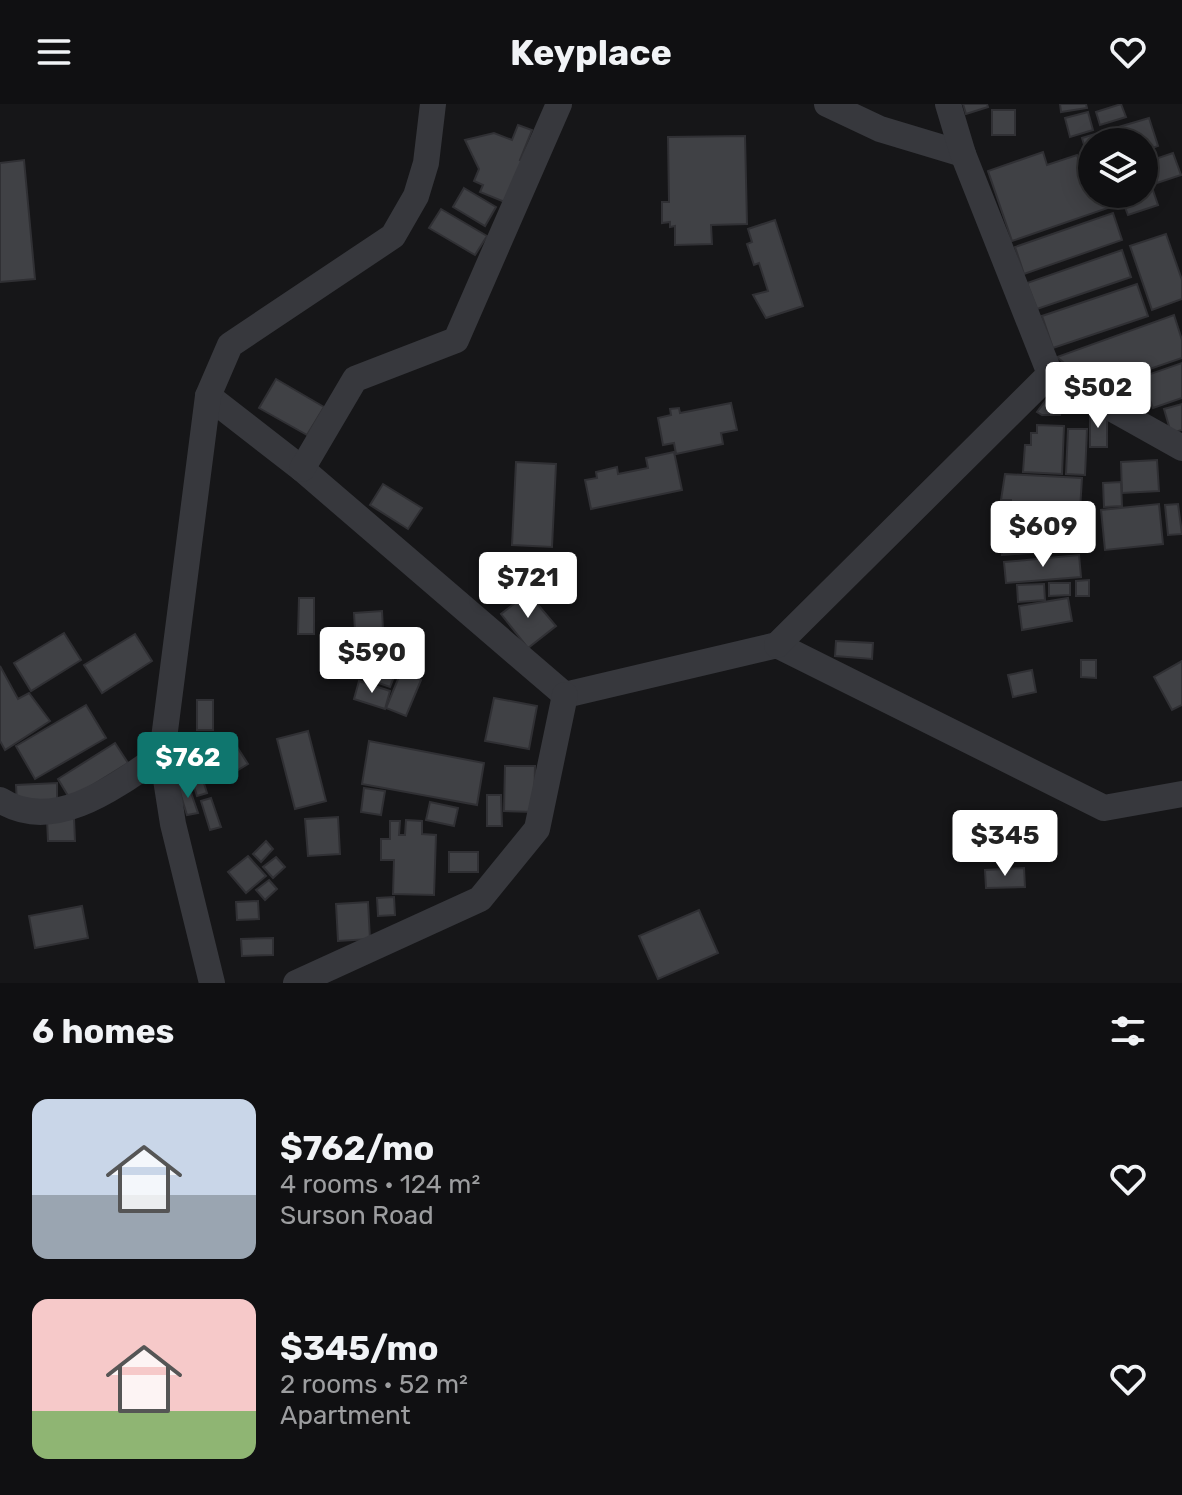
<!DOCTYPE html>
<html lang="en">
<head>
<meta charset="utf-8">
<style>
  :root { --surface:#101012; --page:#19191b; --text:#f1f3f6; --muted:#9c9d9f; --line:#303032; --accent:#0f766e }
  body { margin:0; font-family:Rubik,sans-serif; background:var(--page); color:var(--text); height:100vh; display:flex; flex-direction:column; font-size:30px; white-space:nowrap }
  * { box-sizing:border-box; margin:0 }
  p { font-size:26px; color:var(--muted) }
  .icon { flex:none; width:44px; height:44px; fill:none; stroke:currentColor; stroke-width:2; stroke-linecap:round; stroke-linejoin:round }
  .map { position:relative; height:879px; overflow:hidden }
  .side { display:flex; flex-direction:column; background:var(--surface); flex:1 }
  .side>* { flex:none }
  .fabs { position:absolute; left:1078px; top:24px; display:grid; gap:16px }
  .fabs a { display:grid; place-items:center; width:80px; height:80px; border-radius:50%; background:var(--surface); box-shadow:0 4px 20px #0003,0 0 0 2px var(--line); font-size:40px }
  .price { position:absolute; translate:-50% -68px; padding:0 18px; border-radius:8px; background:#fff; color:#222; font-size:26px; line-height:52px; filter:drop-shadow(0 2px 4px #0008) }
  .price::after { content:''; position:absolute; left:50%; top:48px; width:24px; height:18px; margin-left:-12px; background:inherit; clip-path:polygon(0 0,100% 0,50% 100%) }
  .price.on { background:var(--accent); color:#fff }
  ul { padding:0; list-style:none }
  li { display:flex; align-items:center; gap:24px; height:200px; padding:0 32px }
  li span { display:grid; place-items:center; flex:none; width:224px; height:160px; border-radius:16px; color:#555 }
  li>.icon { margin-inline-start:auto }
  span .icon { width:96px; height:96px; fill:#fffc; stroke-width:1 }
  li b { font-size:34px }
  h2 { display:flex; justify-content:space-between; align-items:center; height:96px; padding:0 32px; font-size:34px }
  header { display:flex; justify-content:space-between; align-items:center; height:104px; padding:0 32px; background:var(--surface); font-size:36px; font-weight:700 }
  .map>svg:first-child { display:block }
</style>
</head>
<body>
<header><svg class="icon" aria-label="menu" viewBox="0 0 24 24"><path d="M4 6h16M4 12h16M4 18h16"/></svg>Keyplace<svg class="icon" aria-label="heart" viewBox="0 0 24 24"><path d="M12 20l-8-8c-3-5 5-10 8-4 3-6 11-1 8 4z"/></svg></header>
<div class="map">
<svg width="1182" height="879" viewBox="0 0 1182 879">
  <rect width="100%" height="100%" fill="#161618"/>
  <g fill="#404145" stroke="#303034" stroke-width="2">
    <path d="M963,0h24l1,3 -22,7z"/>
    <path d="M1060,0h26l1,4 -26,4z"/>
    <path d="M1121,0l5,13 -26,8 -4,-13z"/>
    <rect x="992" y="6" width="23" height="25"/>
    <path d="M1088,8l5,18 -23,7 -5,-19z"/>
    <path d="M1149,14l9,28 -14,5v-9h-35l-4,-11z"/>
    <path d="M518,21l14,5 -12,30 4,2 -17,41 -27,-11 3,-7 -9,-4 5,-12 -14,-29 29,-7 18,7z"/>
    <path d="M1102,28l3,10h-13v4l-7,2 -3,-10z"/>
    <path d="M745,32l2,88 -36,1 1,19 -37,1v-19l-5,1v-5l-8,1v-21h7l-1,-65z"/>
    <path d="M1043,48l4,13 30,-10 8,24 7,-3v18h11l5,14 -96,33 -24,-70z"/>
    <path d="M1173,49l8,22 -24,8 -8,-22z"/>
    <path d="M24,56l11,119 -35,3v-119z"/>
    <path d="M1144,60l14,41 -30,10 -8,-21h24z"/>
    <path d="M464,84l32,19 -11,19 -32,-19z"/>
    <path d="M441,105l46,27 -12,19 -46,-27z"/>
    <path d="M1113,109l9,27 -98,34 -9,-27z"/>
    <path d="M775,116l28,86 -37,12 -13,-23 15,-4 -9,-28 -5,2 -7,-21 5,-2 -4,-13z"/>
    <path d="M1166,130l16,46v19l-30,11 -22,-64z"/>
    <path d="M1122,146l9,27 -94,32 -10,-26z"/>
    <path d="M1137,180l11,32 -95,32 -11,-32z"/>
    <path d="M1174,211l8,25v18l-88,30 -37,-31z"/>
    <path d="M1182,259v35l-29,10 -6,-16 -31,11 -6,-15z"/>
    <path d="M276,275l48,28 -17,28 -48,-27z"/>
    <path d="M1058,280l21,17 -7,9 -11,-3 -1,8h-18l-5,-3z"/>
    <path d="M731,299l6,27 -16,3 2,11 -47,10 -2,-11 -11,2 -5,-27 13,-3 -1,-6 9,-1 1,5z"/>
    <path d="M1182,300v26l-11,3 -7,-24z"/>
    <rect x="1090" y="309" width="17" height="34"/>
    <path d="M1037,321l27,1 -2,48 -39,-2 2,-27h6v-12h6z"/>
    <path d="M1068,325h19l-2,46 -19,-1z"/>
    <path d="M674,348l8,38 -91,19 -6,-29 12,-2 -1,-6 21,-5 1,7 30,-6 -2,-10z"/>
    <path d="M1157,356l2,31 -37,2 -1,-31z"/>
    <path d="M516,358l40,2 -4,83 -40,-2z"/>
    <path d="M1005,370l77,4 -2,32 -40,-2v7l-41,3 2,-13h10v-5h-10z"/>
    <path d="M1121,378l1,24 -18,1 -1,-24z"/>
    <path d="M383,380l39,24 -14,21 -38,-24z"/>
    <path d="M1159,400l4,40 -58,6 -4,-40z"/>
    <path d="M1178,400l4,30 -14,1 -3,-30z"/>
    <path d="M1078,414l2,31 -78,6 -3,-31z"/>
    <path d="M1079,451l2,22 -75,6 -2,-21z"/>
    <path d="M496,455l22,30 -16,11 -22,-30z"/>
    <path d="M1089,476v16h-13v-15z"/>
    <path d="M1049,479h21v12l-21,1z"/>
    <path d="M1044,480l1,16 -27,2 -1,-17z"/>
    <path d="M528,489l28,33 -28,22 -27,-34z"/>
    <path d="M299,494h15v36h-16z"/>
    <path d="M1068,494l4,23 -50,9 -3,-24z"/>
    <path d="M382,507l2,37 -28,1 -2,-36z"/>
    <path d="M64,529l17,27 -50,31 -17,-28z"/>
    <path d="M135,530l17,27 -50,32 -18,-28z"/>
    <path d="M836,537l37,2 -1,16 -37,-3z"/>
    <path d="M357,551l40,14 -7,18 -40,-14z"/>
    <path d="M1081,556h15v18l-15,-1z"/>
    <path d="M1182,557v44l-10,5 -18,-33z"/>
    <path d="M0,562l18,33 11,-6 21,28 -45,29 -5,-9z"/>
    <path d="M1032,566l4,22 -23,5 -5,-22z"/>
    <path d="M401,568l20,8 -15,36 -20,-8z"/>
    <path d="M359,577l31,10 -5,18 -31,-10z"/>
    <path d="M494,594l43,8 -8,43 -44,-8z"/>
    <rect x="197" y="596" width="16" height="30"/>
    <path d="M86,601l20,33 -71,41 -19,-33z"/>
    <path d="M308,627l18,70 -31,8 -18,-70z"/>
    <path d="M232,635l16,25 -28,17 -15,-25z"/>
    <path d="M369,637l115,22 -7,42 -115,-21z"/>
    <path d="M115,639l13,20 -58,36 -12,-20z"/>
    <path d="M198,660l9,29 -10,3 -9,-29z"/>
    <path d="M505,662h30l-1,46 -30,-1z"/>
    <path d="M57,679v20l-40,1 -1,-19z"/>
    <path d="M188,680l10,29 -11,2 -9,-29z"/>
    <path d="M364,684l21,3 -4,24 -20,-3z"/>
    <path d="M487,691h14l1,31h-15z"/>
    <path d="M211,694l10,29 -11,3 -9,-29z"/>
    <path d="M430,698l28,6 -4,18 -28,-6z"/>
    <path d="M338,713l2,37 -32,2 -3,-37z"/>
    <path d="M74,714l1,23h-27l-1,-22z"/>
    <path d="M406,716l16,1v13l14,1 -2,60 -41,-1 1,-34h-13v-21h9v-18h10l-1,14h6z"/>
    <path d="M266,737l7,8 -12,13 -8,-8z"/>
    <rect x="449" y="748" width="29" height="20"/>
    <path d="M248,752l18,20 -20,17 -18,-21z"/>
    <path d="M276,753l9,10 -12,11 -10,-11z"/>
    <path d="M1024,764l1,19 -39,1 -1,-18z"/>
    <path d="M269,776l8,9 -12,11 -9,-10z"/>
    <path d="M394,793l1,18 -17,1 -1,-18z"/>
    <path d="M258,797l1,18 -22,1 -1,-18z"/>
    <path d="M368,798l2,37 -32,2 -2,-37z"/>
    <path d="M82,802l6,32 -53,10 -6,-32z"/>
    <path d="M699,806l19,43 -60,26 -19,-43z"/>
    <path d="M273,834v17l-31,1 -1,-17z"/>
  </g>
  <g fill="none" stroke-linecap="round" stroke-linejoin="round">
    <g stroke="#37383d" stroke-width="26">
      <path d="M827,0l53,25 83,25"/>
      <path d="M948,0l15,50 87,220 132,74"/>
      <path d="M208,292l94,73 263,226 212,-50 327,163 78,-14"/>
      <path d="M302,365l53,-90 101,-39 103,-236"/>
      <path d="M777,541l273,-271"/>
      <path d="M0,696c54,35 118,-15 162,-46"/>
      <path d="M212,879l-39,-159 -11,-70 46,-358 22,-51 163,-109 23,-40 10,-33 7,-59"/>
      <path d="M296,879l184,-84 57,-70 28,-134"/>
    </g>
  </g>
</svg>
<div class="fabs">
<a><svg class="icon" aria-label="layers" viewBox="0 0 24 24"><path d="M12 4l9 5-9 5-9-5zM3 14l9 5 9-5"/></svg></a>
</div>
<b class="price" style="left:1098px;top:326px">$502</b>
<b class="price" style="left:1043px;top:465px">$609</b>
<b class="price" style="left:528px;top:516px">$721</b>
<b class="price" style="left:372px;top:591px">$590</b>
<b class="price on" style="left:188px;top:696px">$762</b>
<b class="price" style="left:1005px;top:774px">$345</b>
</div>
<section class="side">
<h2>6 homes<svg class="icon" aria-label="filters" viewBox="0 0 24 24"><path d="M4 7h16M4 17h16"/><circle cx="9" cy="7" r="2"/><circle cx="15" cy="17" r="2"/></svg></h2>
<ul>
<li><span style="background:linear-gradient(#c9d6e8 60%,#9aa5b1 0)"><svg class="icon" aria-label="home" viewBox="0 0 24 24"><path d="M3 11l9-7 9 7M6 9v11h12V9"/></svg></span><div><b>$762/mo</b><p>4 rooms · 124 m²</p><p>Surson Road</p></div><svg class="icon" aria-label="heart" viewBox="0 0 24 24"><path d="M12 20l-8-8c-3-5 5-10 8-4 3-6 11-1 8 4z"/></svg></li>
<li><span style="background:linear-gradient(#f6c9c9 70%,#8fb573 0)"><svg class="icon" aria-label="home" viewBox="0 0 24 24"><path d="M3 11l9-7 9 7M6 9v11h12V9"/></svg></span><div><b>$345/mo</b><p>2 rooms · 52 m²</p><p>Apartment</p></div><svg class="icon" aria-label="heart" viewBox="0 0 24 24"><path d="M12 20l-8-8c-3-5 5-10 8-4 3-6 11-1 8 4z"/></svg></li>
</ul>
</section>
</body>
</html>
